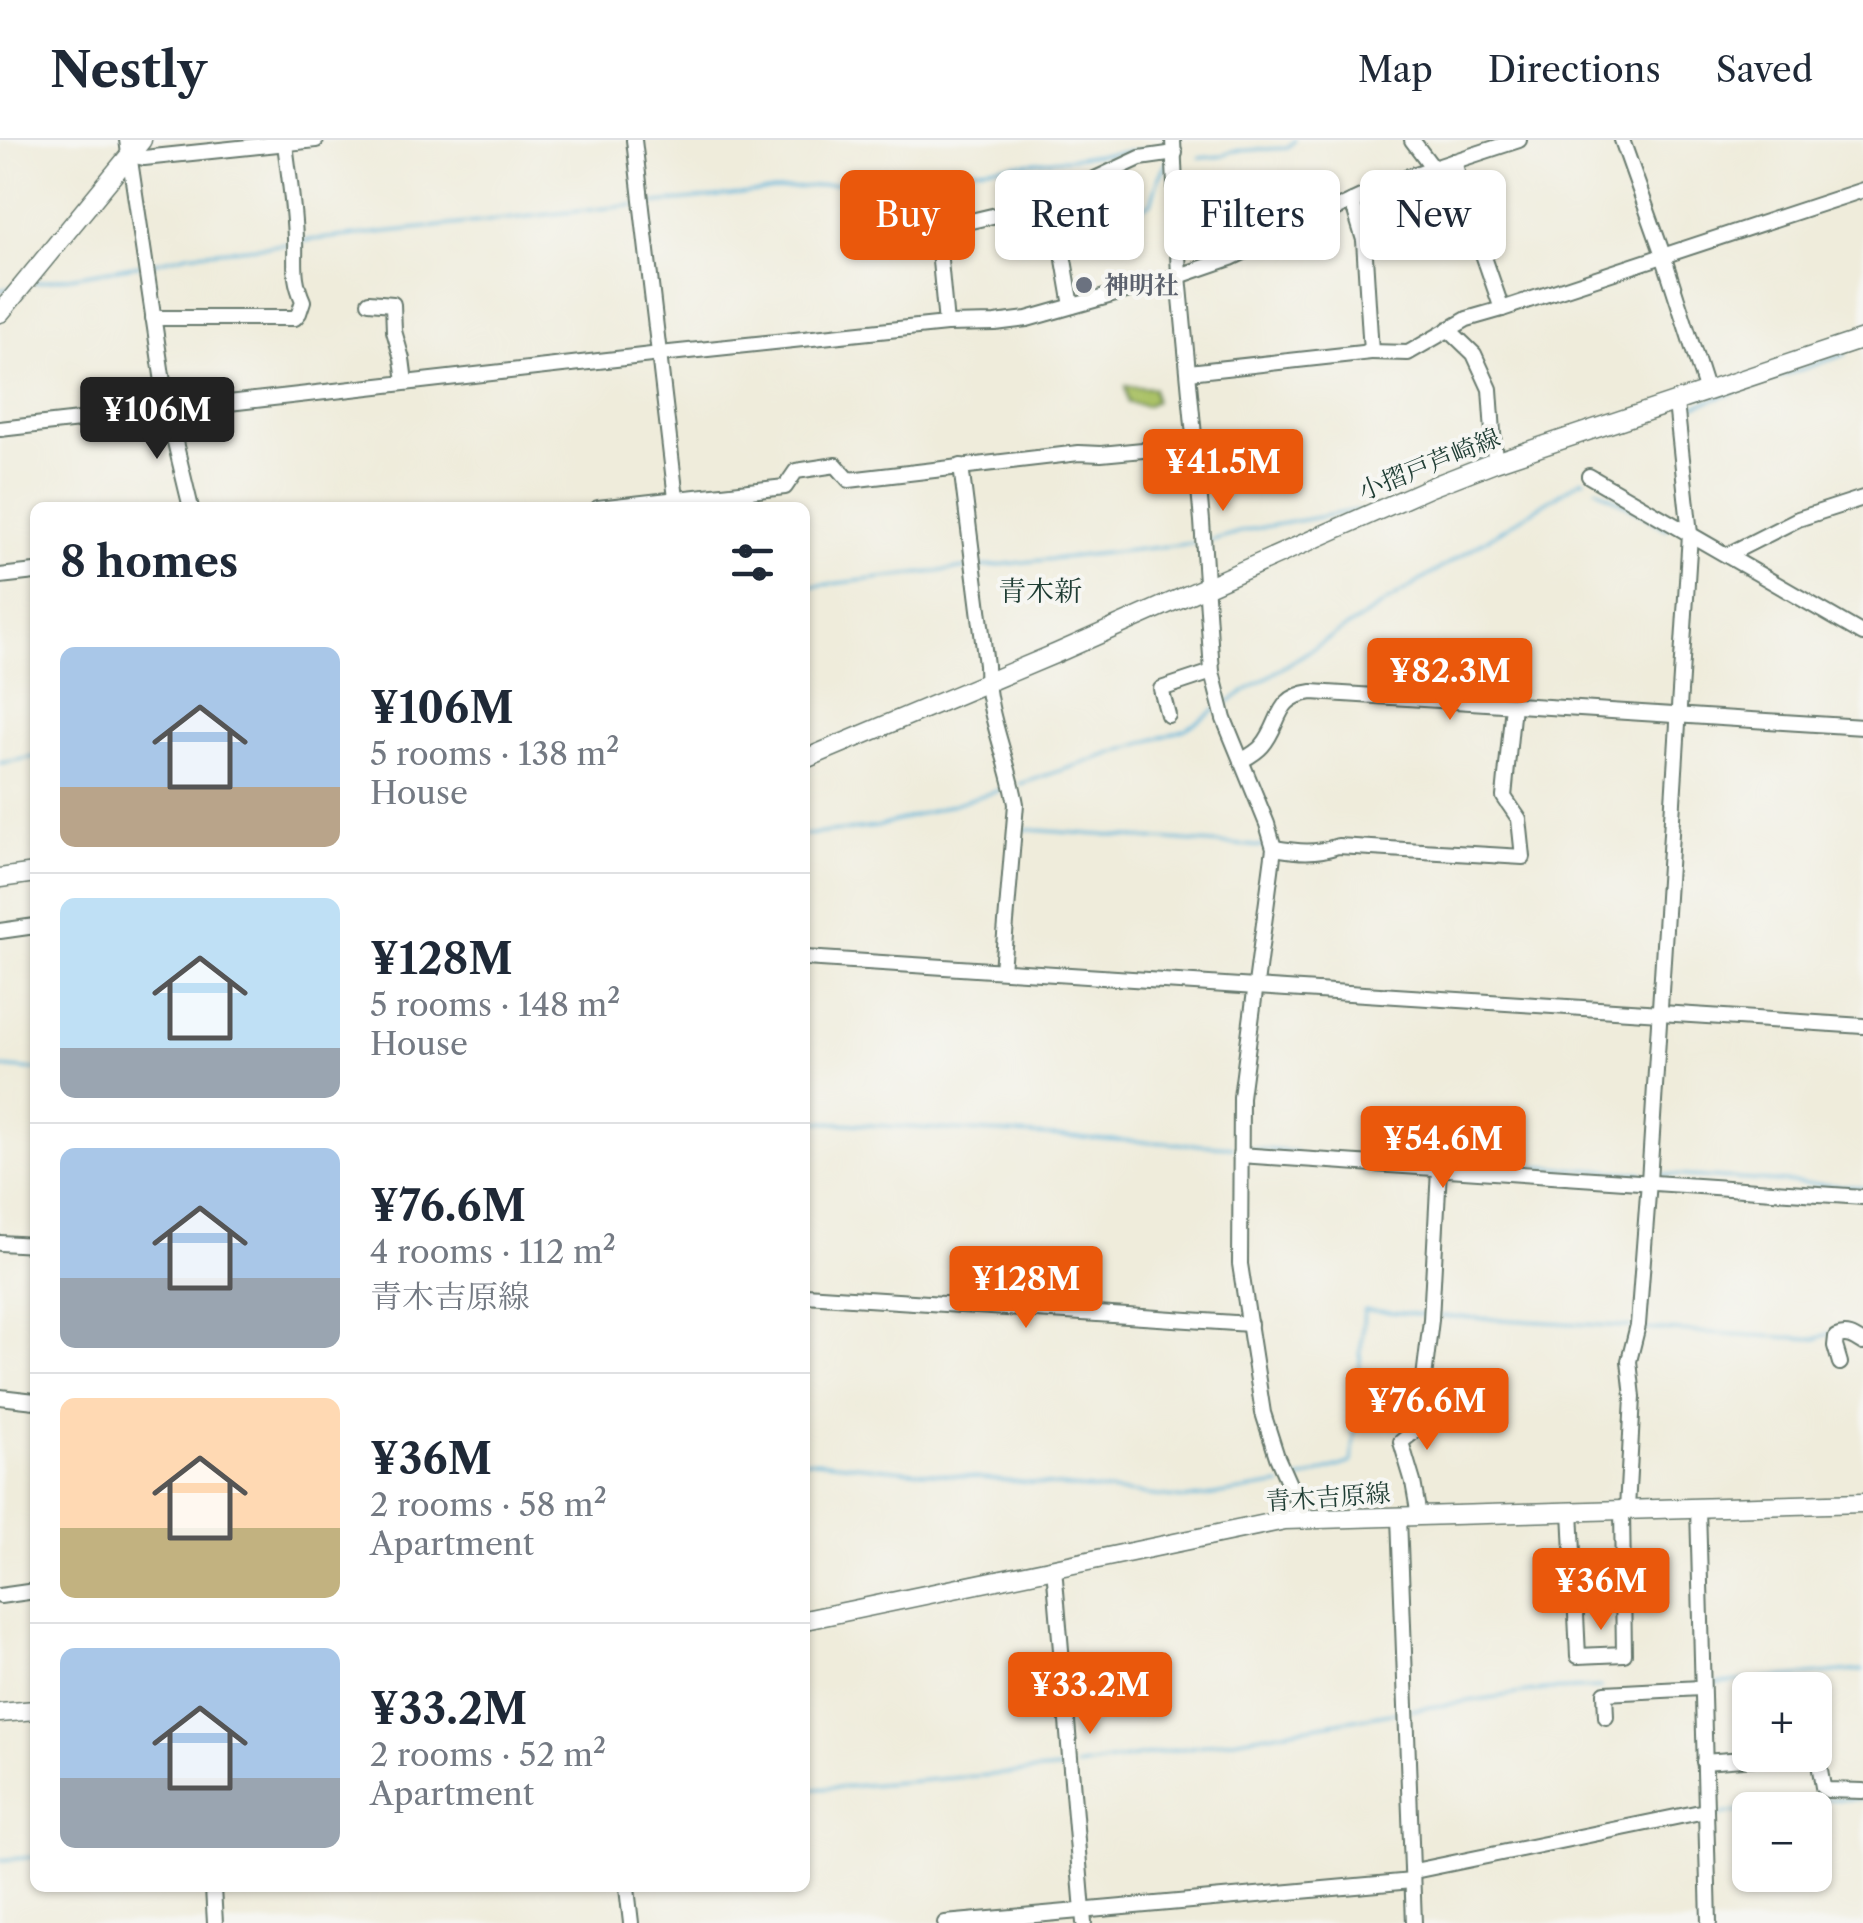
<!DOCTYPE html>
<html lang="en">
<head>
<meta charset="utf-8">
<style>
  :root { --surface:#fff; --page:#f6f6f7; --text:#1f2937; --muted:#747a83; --line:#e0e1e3; --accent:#ea580c }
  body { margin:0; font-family:"Libre Caslon Text","Noto Serif JP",serif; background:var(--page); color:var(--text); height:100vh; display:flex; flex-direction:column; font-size:38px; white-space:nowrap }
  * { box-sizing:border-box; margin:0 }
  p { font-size:32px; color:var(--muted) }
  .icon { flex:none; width:55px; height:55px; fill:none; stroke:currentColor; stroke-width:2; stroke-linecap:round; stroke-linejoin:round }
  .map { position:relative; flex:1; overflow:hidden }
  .drawer { position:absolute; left:30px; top:362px; width:780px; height:1390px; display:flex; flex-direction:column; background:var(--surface); border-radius:15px; box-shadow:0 2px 8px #0004 }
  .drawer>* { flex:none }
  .hud { position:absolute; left:840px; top:30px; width:872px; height:90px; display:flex; gap:20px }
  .fabs { position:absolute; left:1732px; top:1532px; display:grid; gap:20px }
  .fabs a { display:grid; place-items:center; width:100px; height:100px; border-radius:15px; background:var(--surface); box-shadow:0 2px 8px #0004; font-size:50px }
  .price { position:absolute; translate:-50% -85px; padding:0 22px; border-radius:10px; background:var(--accent); color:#fff; font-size:32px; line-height:65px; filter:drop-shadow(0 2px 5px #0008) }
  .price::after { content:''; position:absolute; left:50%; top:60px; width:30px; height:22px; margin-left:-15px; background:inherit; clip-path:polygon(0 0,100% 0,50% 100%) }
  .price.selected { background:#222; color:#fff }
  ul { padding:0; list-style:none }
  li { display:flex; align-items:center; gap:30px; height:250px; padding:0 30px }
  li+li { border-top:2px solid var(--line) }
  li span { display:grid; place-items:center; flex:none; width:280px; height:200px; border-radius:15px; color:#555 }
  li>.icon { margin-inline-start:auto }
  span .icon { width:120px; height:120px; fill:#fffc; stroke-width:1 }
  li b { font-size:42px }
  h2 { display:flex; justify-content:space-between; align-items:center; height:120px; padding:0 30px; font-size:42px }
  .tag { padding:0 35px; border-radius:15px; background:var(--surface); box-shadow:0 2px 8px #0004; font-size:35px; line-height:90px }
  .tag.selected { background:var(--accent); color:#fff }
  header { display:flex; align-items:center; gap:60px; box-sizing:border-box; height:140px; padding:0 50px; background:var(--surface); border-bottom:2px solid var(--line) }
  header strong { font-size:48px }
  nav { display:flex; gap:55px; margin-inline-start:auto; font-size:35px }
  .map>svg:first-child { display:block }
</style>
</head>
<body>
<header>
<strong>Nestly</strong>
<nav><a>Map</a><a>Directions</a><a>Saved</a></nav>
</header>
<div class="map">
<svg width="1863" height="1783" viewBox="0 0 1863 1783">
  <rect width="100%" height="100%" fill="#f6f6f2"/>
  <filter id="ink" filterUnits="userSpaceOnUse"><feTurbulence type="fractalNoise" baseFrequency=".01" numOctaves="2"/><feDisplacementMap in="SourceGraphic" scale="20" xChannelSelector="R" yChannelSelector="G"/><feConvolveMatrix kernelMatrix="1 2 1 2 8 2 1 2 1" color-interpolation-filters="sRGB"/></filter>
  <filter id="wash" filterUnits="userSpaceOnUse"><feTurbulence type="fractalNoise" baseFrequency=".0048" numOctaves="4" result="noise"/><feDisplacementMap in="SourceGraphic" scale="40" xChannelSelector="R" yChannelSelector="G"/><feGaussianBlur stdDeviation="2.25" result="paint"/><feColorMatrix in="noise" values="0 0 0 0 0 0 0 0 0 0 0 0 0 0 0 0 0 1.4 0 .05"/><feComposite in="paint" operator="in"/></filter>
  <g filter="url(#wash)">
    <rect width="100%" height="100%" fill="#efecdb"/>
    <path fill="#abc267" stroke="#65804e" stroke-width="2.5" d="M1125,246l28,2 2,13 -9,5 -18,-3z"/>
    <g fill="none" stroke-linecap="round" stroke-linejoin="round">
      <g stroke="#5db3d9" stroke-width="2.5">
        <path d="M1200,18l23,-2 10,-5 55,-3 7,-8"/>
        <path d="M649,64l513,-56"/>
        <path d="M1140,69l11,-6 8,-26 9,-17"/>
        <path d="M301,101l335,-36"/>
        <path d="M152,123l36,-9 100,-10"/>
        <path d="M34,143l106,-18"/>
        <path d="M0,150l12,-2"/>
        <path d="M1688,265l7,1 151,-52"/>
        <path d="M1471,322l15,-6"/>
        <path d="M1596,348l71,41"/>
        <path d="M1209,401l38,-11 111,-20"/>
        <path d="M980,427l216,-24"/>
        <path d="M805,447l162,-19"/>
        <path d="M1228,562l355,-223 2,1"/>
        <path d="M0,623l35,-6"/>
        <path d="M1020,644l166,-55 31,-20"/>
        <path d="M1020,689l246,18"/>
        <path d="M805,695l72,-8 130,-39"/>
        <path d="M0,927l35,3"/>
        <path d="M805,981l428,26"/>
        <path d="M1246,1008l51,4"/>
        <path d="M1390,1018l252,15"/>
        <path d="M1655,1034l208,13"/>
        <path d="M1440,1176l191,11"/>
        <path d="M1644,1189l172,10 14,-6"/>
        <path d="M805,1320l381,39 95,-14"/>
        <path d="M1293,1342l59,-20 12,-152 63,5"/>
        <path d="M1709,1544l154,-14"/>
        <path d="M1411,1570l131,-20 59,-2"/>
        <path d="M1075,1627l328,-56"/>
        <path d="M805,1650l258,-21"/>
        <path d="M1712,1677l91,-18h60"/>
        <path d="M0,1720l35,-3"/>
        <path d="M1404,1752l1,31"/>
      </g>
    </g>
  </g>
  <g filter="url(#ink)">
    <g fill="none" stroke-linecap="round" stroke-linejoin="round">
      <g stroke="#687a6e" stroke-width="18">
        <g id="minor">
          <path d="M127,0l40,269 24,99"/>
          <path d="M634,0l43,367"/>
          <path d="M1173,0l6,136 23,245 10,151 12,47 43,105 7,24 -33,249 -1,167 23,149 14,44 27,61"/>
          <path d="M1412,0l21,28"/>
          <path d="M1622,0l41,115 44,137"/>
          <path d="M130,15l14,3 172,-18"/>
          <path d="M1352,61l12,39 7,112 37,1 59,-34 35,-10 -34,-98 -14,-50"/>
          <path d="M1063,114l9,52"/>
          <path d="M369,162l24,2 1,27 8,28 3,23"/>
          <path d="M1502,169l361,-119"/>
          <path d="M153,178h142l4,-5 4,-12c-11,-25 -7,-37 -8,-62 -1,-32 -6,-64 -10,-95"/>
          <path d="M946,184l-9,-95 102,-24 101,-47 35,-5"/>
          <path d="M1448,189l26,25 16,35 5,73"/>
          <path d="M1189,232l182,-20"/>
          <path d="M0,289l660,-75 286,-30 49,-1 32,-4 152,-43 52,-18 166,-78 122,-40"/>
          <path d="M961,326l25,199c0,47 22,93 30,139l-14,166"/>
          <path d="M1589,336l274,158"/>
          <path d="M598,368l187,-21 11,-16 40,-6 13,15 230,-27 22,1 94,-9"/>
          <path d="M1727,415l71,-36 65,-21"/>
          <path d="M0,436l35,-4"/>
          <path d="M1168,575l-7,-26 51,-17"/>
          <path d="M1241,621c7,-4 16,-9 21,-15 20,-23 12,-49 50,-54l551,35"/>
          <path d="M1274,708c24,4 41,6 64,-2l185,11 -4,-38 -15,-22 9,-92"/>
          <path d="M0,791l35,-5"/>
          <path d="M805,818l1058,68"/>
          <path d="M1240,1015l623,42"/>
          <path d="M0,1103l35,2"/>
          <path d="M805,1155l445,29"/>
          <path d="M1840,1223l-5,-17 1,-9c11,-5 18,0 27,6"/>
          <path d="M1423,1246l8,-66 8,-151"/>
          <path d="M0,1257l35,4"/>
          <path d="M1416,1267l6,18 -21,17 12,40 6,34"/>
          <path d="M1698,1367l11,416"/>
          <path d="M1627,1369l6,-112 -4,-36 9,-36 11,-144 41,-647 -14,-131"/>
          <path d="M1571,1371l7,145 46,-2 -2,-145"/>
          <path d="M1399,1377l15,406"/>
          <path d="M1054,1427l30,356"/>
          <path d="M0,1456l35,-5"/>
          <path d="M1606,1577l-1,-24 96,-5"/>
          <path d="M1814,1615l4,3 5,29 5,3 35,1"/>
          <path d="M1704,1622l91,-7"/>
          <path d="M1419,1730l286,-59"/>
          <path d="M213,1748l2,35"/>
          <path d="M627,1748l4,35"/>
          <path d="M945,1783l467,-42"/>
        </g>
      </g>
      <g stroke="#687a6e" stroke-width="21">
        <g id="major">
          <path d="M0,173l142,-173"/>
          <path d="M805,619l252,-106 374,-166 64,-25 368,-123"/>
          <path d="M0,738l35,-5"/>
          <path d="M805,1480l480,-100 578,-17"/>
          <path d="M0,1573l35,-3"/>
        </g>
      </g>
      <use href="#minor" stroke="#fff" stroke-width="14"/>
      <use href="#major" stroke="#fff" stroke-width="18"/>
    </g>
  </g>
  <circle fill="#6b7280" stroke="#f6f6f2" stroke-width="4" cx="1084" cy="145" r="10"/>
  <g text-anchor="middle" stroke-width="8" stroke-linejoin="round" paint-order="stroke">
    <g font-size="25" font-weight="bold" fill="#5b616d" stroke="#f6f6f2" text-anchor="start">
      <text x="1104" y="154">神明社</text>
    </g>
    <g font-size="25" fill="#1f3d34" stroke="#f6f6f2">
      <text transform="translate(1429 324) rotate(-22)" y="9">小摺戸芦崎線</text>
      <text transform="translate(1328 1357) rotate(-4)" y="9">青木吉原線</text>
    </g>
    <g font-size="28" fill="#1f3d34" stroke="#f6f6f2">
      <text x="1040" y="461">青木新</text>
    </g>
  </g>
</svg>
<div class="fabs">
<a>+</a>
<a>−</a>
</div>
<b class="price selected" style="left:157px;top:322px">¥106M</b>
<b class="price" style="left:1223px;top:374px">¥41.5M</b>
<b class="price" style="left:1450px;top:583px">¥82.3M</b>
<b class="price" style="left:1443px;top:1051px">¥54.6M</b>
<b class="price" style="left:1026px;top:1191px">¥128M</b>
<b class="price" style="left:1427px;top:1313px">¥76.6M</b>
<b class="price" style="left:1601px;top:1493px">¥36M</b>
<b class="price" style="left:1090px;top:1597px">¥33.2M</b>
<div class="hud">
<a class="tag selected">Buy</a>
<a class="tag">Rent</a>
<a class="tag">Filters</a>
<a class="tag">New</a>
</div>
<section class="drawer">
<h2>8 homes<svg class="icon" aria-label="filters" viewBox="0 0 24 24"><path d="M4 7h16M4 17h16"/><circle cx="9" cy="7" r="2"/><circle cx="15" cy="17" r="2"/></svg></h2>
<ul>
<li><span style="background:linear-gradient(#a9c7e8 70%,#b9a48a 0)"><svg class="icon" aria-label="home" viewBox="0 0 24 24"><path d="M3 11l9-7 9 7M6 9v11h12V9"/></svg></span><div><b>¥106M</b><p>5 rooms · 138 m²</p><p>House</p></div></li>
<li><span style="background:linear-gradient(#bfe0f5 75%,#9aa5b1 0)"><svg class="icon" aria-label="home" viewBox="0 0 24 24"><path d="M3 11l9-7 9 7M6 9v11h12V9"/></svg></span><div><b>¥128M</b><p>5 rooms · 148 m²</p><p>House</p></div></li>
<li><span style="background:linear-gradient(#a9c7e8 65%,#9aa5b1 0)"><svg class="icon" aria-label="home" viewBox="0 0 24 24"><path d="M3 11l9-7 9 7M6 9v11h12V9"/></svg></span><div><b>¥76.6M</b><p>4 rooms · 112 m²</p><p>青木吉原線</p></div></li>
<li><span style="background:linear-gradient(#ffd9b3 65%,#c2b280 0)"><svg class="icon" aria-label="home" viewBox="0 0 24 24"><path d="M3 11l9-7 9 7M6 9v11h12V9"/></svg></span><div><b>¥36M</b><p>2 rooms · 58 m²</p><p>Apartment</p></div></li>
<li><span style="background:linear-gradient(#a9c7e8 65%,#9aa5b1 0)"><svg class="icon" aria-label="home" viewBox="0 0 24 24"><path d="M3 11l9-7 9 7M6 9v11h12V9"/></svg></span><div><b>¥33.2M</b><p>2 rooms · 52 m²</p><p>Apartment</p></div></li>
</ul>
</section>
</div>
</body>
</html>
